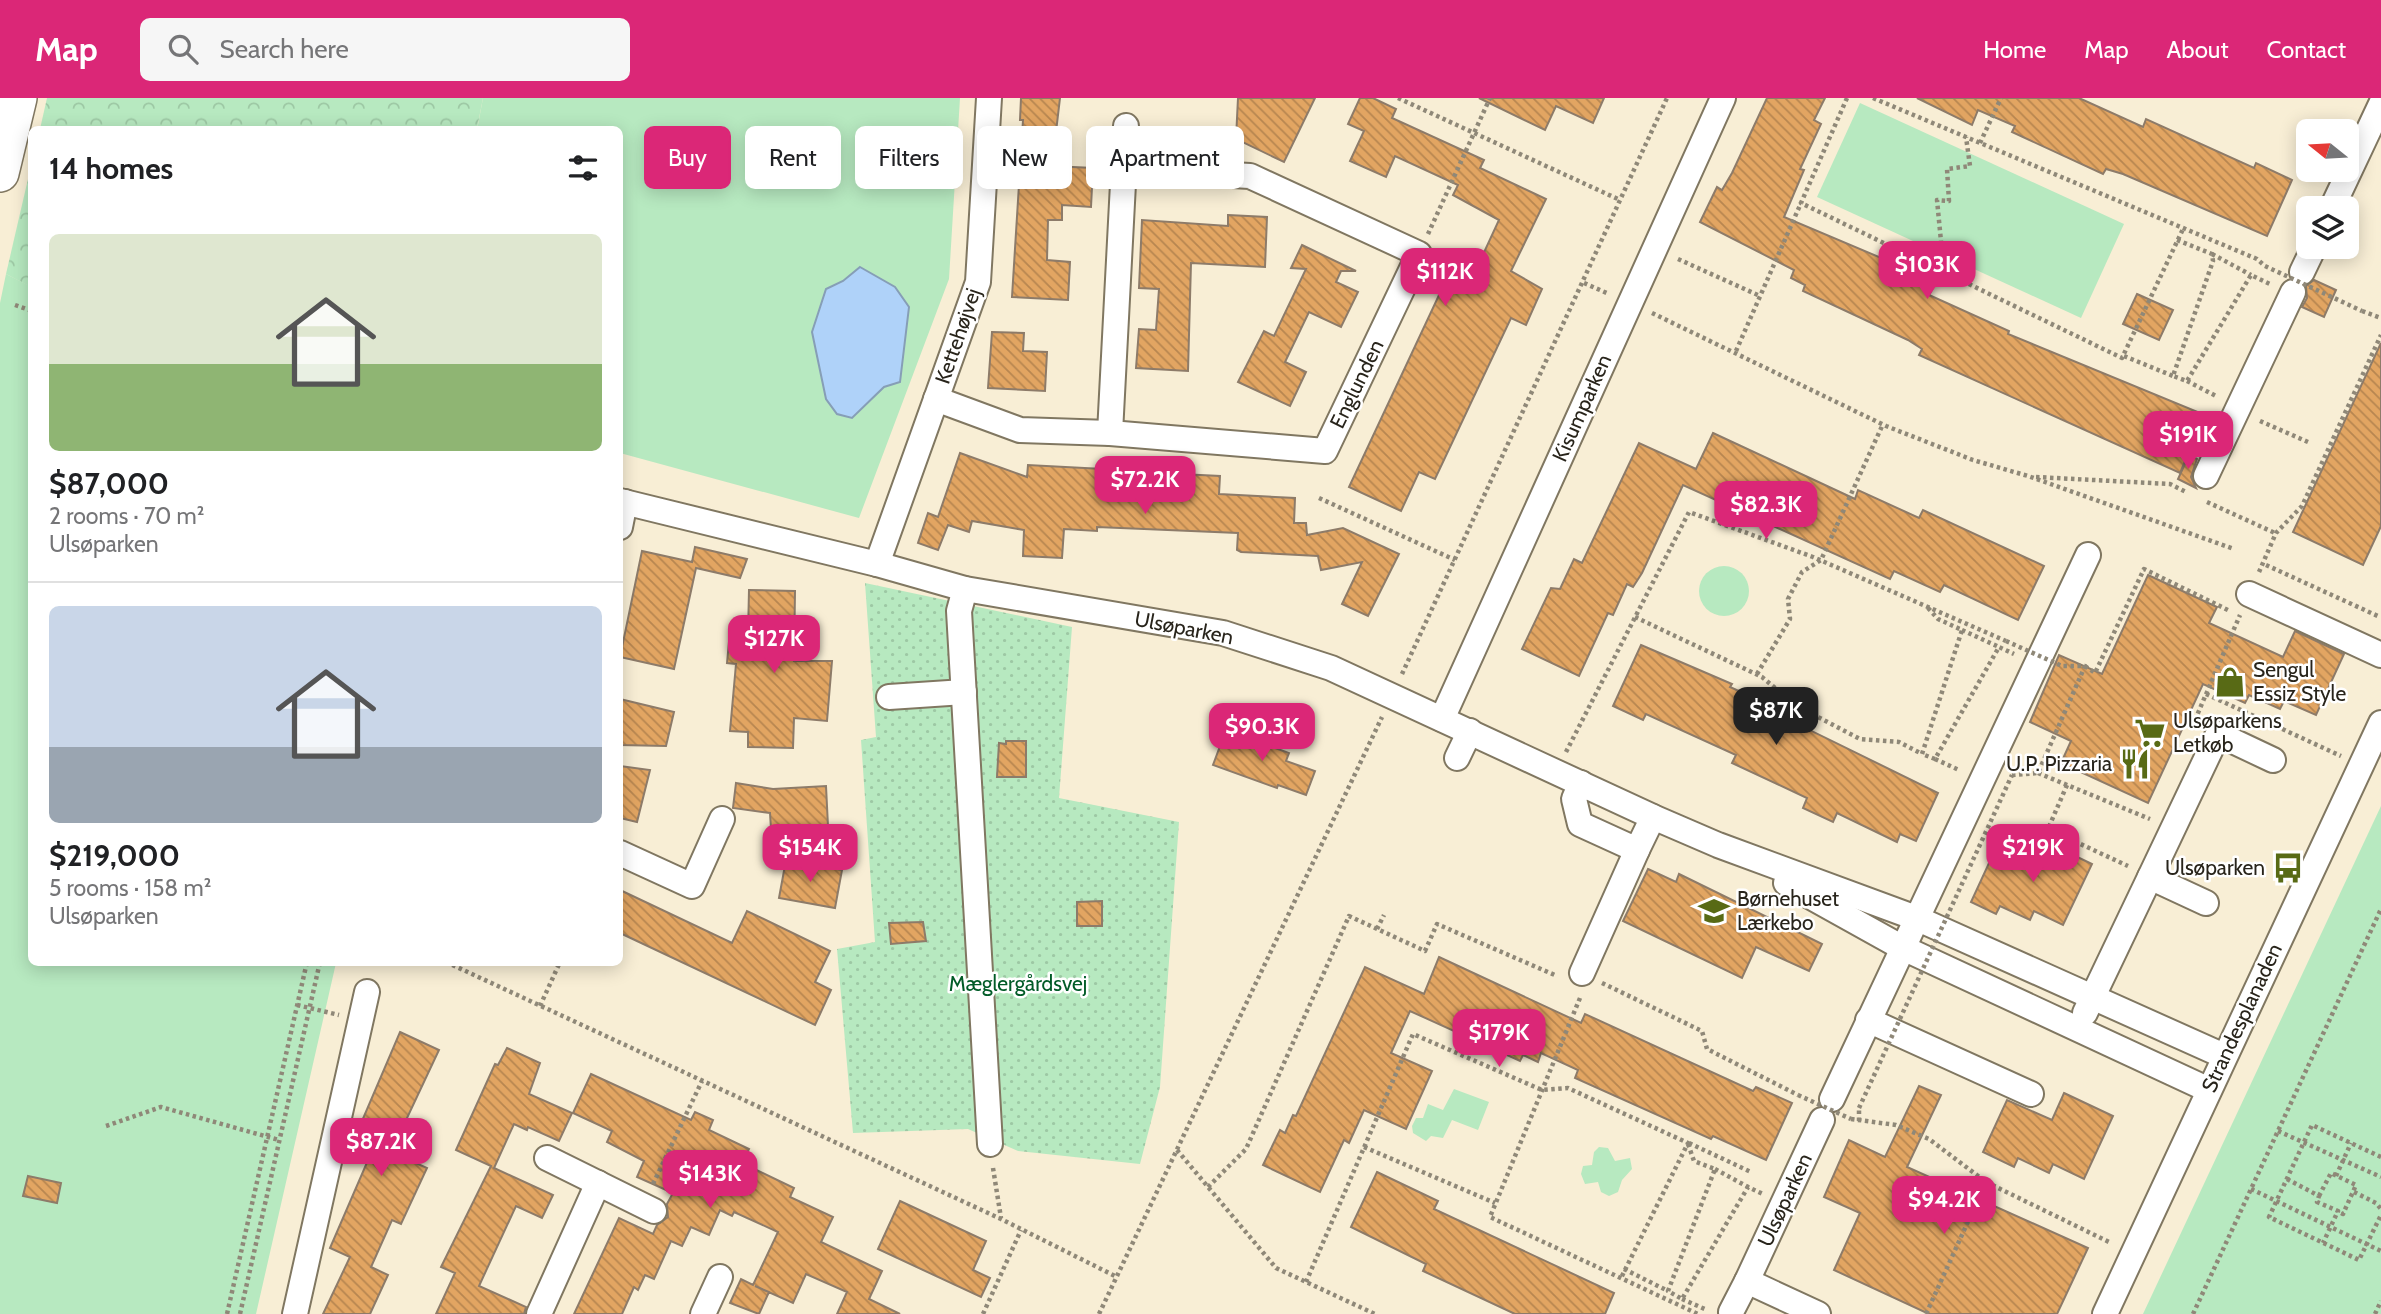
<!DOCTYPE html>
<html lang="en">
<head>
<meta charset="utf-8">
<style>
  :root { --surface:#fff; --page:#f6f6f6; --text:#202124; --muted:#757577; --line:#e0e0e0; --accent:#db2777 }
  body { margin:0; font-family:Cabin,sans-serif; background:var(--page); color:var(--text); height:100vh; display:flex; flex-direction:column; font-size:26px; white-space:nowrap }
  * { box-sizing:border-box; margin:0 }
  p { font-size:23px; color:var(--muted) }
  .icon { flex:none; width:38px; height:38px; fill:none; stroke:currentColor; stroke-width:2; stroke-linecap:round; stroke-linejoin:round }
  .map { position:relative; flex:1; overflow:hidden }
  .details { position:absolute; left:28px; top:28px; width:595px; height:840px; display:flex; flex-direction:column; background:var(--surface); border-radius:10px; box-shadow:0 4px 18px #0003 }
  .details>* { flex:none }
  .banner { position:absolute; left:644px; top:28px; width:665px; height:63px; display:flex; gap:14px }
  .needle { width:46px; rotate:288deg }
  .fabs { position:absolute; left:2296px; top:21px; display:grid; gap:14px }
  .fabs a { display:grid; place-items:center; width:63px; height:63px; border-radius:10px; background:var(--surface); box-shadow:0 4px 18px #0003; font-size:35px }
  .price { position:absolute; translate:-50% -60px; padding:0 16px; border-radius:14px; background:var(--accent); color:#fff; font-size:23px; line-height:46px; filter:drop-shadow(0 2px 4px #0008) }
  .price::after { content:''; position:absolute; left:50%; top:42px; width:21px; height:16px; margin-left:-10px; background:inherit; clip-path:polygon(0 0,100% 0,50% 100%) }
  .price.active { background:#222; color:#fff }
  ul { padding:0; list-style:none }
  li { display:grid; align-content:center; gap:14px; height:371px; padding:0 21px }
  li+li { border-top:2px solid var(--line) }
  li span { display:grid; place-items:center; height:217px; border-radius:10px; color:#555 }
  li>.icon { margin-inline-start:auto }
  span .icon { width:126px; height:126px; fill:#fffc; stroke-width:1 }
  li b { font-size:30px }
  h2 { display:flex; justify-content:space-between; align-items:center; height:84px; padding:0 21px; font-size:30px }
  .tag { padding:0 24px; border-radius:10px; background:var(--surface); box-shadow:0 4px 18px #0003; font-size:24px; line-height:63px }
  .tag.active { background:var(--accent); color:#fff }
  header { display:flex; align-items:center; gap:42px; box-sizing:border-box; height:98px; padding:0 35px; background:var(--accent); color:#fff }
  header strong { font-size:33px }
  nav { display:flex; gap:38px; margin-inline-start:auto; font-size:24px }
  .search { width:490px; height:63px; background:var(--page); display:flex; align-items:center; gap:18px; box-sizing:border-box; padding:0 24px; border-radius:10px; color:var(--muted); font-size:26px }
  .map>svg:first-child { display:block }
</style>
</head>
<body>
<header>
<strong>Map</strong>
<div class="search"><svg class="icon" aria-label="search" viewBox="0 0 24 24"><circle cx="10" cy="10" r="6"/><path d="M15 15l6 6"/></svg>Search here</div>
<nav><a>Home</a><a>Map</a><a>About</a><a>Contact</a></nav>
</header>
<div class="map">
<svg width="2381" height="1216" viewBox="0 0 2381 1216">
  <defs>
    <pattern id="forest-crowns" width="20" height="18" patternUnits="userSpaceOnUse" patternTransform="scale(1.75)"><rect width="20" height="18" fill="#b7e9c0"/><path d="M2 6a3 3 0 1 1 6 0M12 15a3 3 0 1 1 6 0" fill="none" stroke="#9dc8a4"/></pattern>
    <pattern id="garden-dots" width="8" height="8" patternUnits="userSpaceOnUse" patternTransform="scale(1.75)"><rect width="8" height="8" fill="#b7e9c0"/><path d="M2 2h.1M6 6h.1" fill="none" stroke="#9dc8a4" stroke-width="1.8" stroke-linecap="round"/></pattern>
    <pattern id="building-back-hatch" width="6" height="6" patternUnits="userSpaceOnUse" patternTransform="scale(1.75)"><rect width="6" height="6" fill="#e2a562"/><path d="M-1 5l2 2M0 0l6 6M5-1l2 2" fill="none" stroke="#b78650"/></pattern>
  </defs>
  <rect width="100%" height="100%" fill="#f8eed5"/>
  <g fill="url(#forest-crowns)">
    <path d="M47,0h436l-6,31h-437z"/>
    <path d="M31,68v121l-25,-13z"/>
  </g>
  <g fill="#b7e9c0">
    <path d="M483,0h477l-11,181 -90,239 -239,-65v-323h-143z"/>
    <path d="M1860,5l264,121 -43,94 -264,-121z"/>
    <path d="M6,176l26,13v675l304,1 -80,351h-256v-1011z"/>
    <circle cx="1724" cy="493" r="25"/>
    <path d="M2381,708v508h-238z"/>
    <path d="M1454,991l35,13 -11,28 -26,-10 -9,18 -12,-2 -5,5 -13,-8 -1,-7 4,-8h7l5,-14 15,6z"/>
    <path d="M1599,1049l9,1 7,13 15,-3 2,11 -10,11 -4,12 -9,4 -8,-4 -3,-10 -13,2 -4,-10 2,-8 9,-1 2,-13z"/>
  </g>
  <path fill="url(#garden-dots)" d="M865,485l207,44 -13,171 120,24 -19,265 -20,77 -122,-13 -50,-22 -115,4 -16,-184 38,-7 -14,-202 15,-3z"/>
  <path fill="#afd2f9" stroke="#869eb6" stroke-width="2" d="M860,169l35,20 14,20 -9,75 -16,5 -32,31 -15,-4 -11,-15 -14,-67 14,-43 17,-8z"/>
  <g fill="url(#building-back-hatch)" stroke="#8d7b69" stroke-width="2">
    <path d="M1021,0h39l-8,68 41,2 -2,39 -29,-2v15h-14l-1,40 23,2 -2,38 -56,-3 11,-177h-3z"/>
    <path d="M1238,0h77l-31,64 -48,-23z"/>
    <path d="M1360,0h13l23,11 -4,9 92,42 -4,8 66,31 -35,72 31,18 -16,36 -15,-7 -76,161 -16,-7 -18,39 -52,-24 91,-194 -12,-5 17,-38 12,5 2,-4 21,10 19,-41 -46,-25 5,-10 -63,-29 -9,21 -36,-16 14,-30 -16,-7z"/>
    <path d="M1479,0h125l-11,25 -37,-17 -11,24z"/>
    <path d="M1767,0h58l-11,22 7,4 -21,45 4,1 -20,47 121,51 -2,4 31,14 -5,9 80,36 -1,3 197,81 -25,58 -261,-118 3,-6 -14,-9 -105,-49 2,-6 -14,-7 3,-8 -94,-48 17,-35 5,3 10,-17z"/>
    <path d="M1917,0h162l64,29 3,-8 108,49 2,-5 36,17 -25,56 -144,-62 -17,-5 -3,5 -91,-42 3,-6 -37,-16 -6,15z"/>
    <path d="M1228,117l39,2 -2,50 -74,-4 -3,108 -52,-3 3,-39 17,1 3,-41 -20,-1 3,-68 86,6z"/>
    <path d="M1302,147l54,26h-15l-5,11 22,10 -17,35 -32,-15 -24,50 21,10 -16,34 -52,-24 26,-51 10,5 32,-67 -15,-1z"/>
    <path d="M2314,182l22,10 -12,27 -22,-10 5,-9 -1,-12z"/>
    <path d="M2137,196l36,16 -14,30 -36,-16z"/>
    <path d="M992,234l32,1 -1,18 24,1 -2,39 -57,-3z"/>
    <path d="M2381,245v183l-18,39 -70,-33z"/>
    <path d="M1713,335l142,66 3,-9 61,28 4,-8 121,56 -26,54 -74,-35 -4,7 -46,-21 -4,8 -207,-94 -41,88 -9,14 -6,-3 -14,31 -5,-2 -29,63 -57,-27 29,-61 9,1 14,-30 8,4 57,-120 57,26z"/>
    <path d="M960,355l67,24 1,-12 113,6 -1,25 40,2 1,-24 39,2 -1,18 76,4 -1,25h12l1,12 36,-7 56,26 -31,62 -26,-12 20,-42 -41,8 -3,-14 -77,-4 -4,-2 1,-17 -141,-6v4l-33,-2 -2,29 -39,-2 1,-26 -52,-9 -3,11 -21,-7 -10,25 -20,-7 10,-30 10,4z"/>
    <path d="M2189,357l8,4 -6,18 5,11 -18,-9z"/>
    <path d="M695,449l52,12 -7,19 -44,-10 -22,101 -54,-12 22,-106 50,11z"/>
    <path d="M2148,477l69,32 -8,16 74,34 12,-26 49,23 -28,61 -32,-14 -4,8 -31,-14 -4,8 -42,-19 -55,119 -87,-40 10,-22 -41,-19 29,-67 43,19z"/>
    <path d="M749,492l46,1 -1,70h38l-5,60 -33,-3 -1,30 -45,-1v-15l-18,-1 6,-67 -9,-1 3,-32 18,4z"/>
    <path d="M1641,547l91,39 -2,3 31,14 16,13 161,79 -22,48 -16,-7 -3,8 -60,-29 -4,9 -30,-14 4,-10 -75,-35 4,-8 -90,-41 -3,6 -30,-14z"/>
    <path d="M620,601l54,13 -8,34 -46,-1z"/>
    <path d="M1226,632l63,23 -3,8 29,10 -9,24 -28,-10 -1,3 -64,-23z"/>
    <path d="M1006,643h20v36h-29l2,-34 7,1z"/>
    <path d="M620,668l30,4 -13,52 -17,-4z"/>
    <path d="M736,685l37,6 53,-3 2,40 -57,3 -1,-16 -37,-5z"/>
    <path d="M2046,744l46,22 -29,61 -29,-14 -4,9 -30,-14 -4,8 -25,-12 24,-52 39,18z"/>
    <path d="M786,762l56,10 -7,38 -56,-10z"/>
    <path d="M1648,771l28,13 3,-8 143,70 -13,27 -53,-24 -14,31 -119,-57z"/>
    <path d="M620,792l112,53 15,-32 83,40 -15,31 16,8 -16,35 -195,-92z"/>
    <path d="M1102,803v25h-25v-24z"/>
    <path d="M923,824l3,19 -35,3 -2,-21z"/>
    <path d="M1439,859l142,66 4,-9 168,77 3,-4 36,16 -26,57 -53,-24 -2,3 -136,-61 3,-8 -37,-17 -3,9 -15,-7 -3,6 -110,-50 -19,42 41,18 -26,58 -42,-19 -15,33 -5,-3 -24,52 -57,-27 17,-35 5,3 8,-18 3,1 69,-149 59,27z"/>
    <path d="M400,934l39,18 -48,102 36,16 -26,56 -9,-4 -21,47 17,8 -18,39h-47l27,-57 -20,-9 45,-104 -19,-9z"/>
    <path d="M507,950l33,15 -11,31 43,19 -13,28 -31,-14 -1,3 -13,-6 -20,44 59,27 -11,23 -26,-12 -37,80 47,21 -2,7h-88l19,-41 -14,-6 50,-101 -35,-16 39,-86 3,1z"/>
    <path d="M591,976l100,46 4,-8 18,8 -4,10 40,19 -7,14 52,25 -4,9 43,20 -12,25 61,29 -13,28 31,15h-63l10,-22 -41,-18 -13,29 -38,-17 14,6 -10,22 -29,-11 11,-24 12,6 25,-53 -44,-20 -2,4 -12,-6 -11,25 -18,-8 -9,19 -11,-5 -17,38 -9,-4 -7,15 -4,-3 -12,27h-48l45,-96 34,16 4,-9 11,-8 -1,-13 6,-11 -36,-16 7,-16 -37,-19 5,-11 -39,-18z"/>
    <path d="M1919,988l22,9 -34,72 181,81 -31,66h-128l-95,-44 26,-57 -36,-16 25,-57 36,17z"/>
    <path d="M2064,995l49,23 -29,63 -31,-15 -4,9 -31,-15 -4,9 -31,-15 24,-52 45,20z"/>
    <path d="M1377,1074l61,29 -4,8 180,84 -9,21h-90l-92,-43 3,-7 -75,-37z"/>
    <path d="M28,1078l33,7 -4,20 -34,-7z"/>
    <path d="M900,1103l86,40 -13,29 17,8 -9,19 -103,-48z"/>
  </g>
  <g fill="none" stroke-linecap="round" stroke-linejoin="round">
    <g stroke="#807761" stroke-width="28">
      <g id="minor">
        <path d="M2332,110l49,-104"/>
        <path d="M2302,174l12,-25"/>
        <path d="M936,301l84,31 90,3 215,18 94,-197 -169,-78 -126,-7"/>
        <path d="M1110,335l16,-307"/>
        <path d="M2206,378l87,-184"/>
        <path d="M620,403l257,63 88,25 258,44 108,35 322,149 65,28 198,73 308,138"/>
        <path d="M620,429l5,-25"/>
        <path d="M877,466l101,-282 11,-184"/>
        <path d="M965,491l-6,22 31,533"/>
        <path d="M2249,496l132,61"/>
        <path d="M889,599l75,-5"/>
        <path d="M1442,621l281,-621"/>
        <path d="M1457,660l13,-27"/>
        <path d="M1581,685l-7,16 6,25 57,26 16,-33"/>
        <path d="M620,755l72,33 30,-67"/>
        <path d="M1786,785l115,64 308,143"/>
        <path d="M2206,805l-56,-26 68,-143 55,26"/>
        <path d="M1582,875l55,-123"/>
        <path d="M2085,915l65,-136"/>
        <path d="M1868,922l163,74"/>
        <path d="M1832,1001l256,-544"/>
        <path d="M547,1060l107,53"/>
        <path d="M1731,1214l16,-31"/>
        <path d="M295,1216l72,-322"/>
        <path d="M539,1216l59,-131"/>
        <path d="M703,1216l17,-37"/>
        <path d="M1818,1216l-71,-33 75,-161"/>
        <path d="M2105,1216l276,-591"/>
      </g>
    </g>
    <g stroke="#807761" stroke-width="40">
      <path id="highway" d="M0,75l18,-75"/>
    </g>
    <g stroke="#8f8878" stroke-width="4.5" stroke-dasharray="3.5 3.5" stroke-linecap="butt">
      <path d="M1398,0l222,102"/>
      <path d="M1847,0l-46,105 321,155 61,-129"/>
      <path d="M1873,0l384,161 8,7"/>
      <path d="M1980,45l21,-45"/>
      <path d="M1428,136l62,-136"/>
      <path d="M2177,142l35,14 1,7 -40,115 14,5 64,-106 21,10"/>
      <path d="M2212,156l39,21"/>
      <path d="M1678,161l82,37"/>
      <path d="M1944,174l-7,-72 12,1 -2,-32 23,-3 -4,-29"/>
      <path d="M1584,185l25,11"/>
      <path d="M15,207l17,6"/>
      <path d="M2362,213l19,7"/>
      <path d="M1652,215l234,113 87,34 55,16 206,73"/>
      <path d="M1736,253l65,-148"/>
      <path d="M2124,258l49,20"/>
      <path d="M2187,283l31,16"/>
      <path d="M2260,323l48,21"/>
      <path d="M2036,379l134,7 16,8"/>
      <path d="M1319,400l136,62"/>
      <path d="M2207,404l68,31"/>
      <path d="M2266,467l114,52"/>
      <path d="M2259,474l17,-39 26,-27 79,-171"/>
      <path d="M1928,510l10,11 24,11 -40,124 13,5 64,-112 15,7"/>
      <path d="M1635,519l127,60 35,29 63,33 39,3 23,12"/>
      <path d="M1962,532l37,17"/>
      <path d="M2085,568l10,7 49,-104 86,42"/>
      <path d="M1402,576l265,-576"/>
      <path d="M1757,576l33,-55 -2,-20 14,-27 19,-12 62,-136"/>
      <path d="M2206,596l135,62"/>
      <path d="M2195,622l45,-105"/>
      <path d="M1566,654l123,-240 124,45 193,84"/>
      <path d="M1935,661l24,11"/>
      <path d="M2038,675l112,46"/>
      <path d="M2012,677l26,-2 47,-107h-22"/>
      <path d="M2067,687l-19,44 80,37"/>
      <path d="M1377,831l7,-14"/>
      <path d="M446,864l555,257 114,57"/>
      <path d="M1602,885l100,48 5,18 91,46"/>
      <path d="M1580,900l-90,219 208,97"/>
      <path d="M297,907l42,10"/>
      <path d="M540,908l20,-44"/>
      <path d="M1851,1021l45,6 33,14 57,43 -60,132"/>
      <path d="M1859,1023v-13"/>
      <path d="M106,1028l55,-19 118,33"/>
      <path d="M2278,1033l103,46"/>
      <path d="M1689,1045l62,29"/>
      <path d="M1688,1046l6,17 21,8 -47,122 14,8 66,-112 15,7"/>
      <path d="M1364,1049l131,56"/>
      <path d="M1177,1052l99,118 99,46"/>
      <path d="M2381,1059l-69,-32 -43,92 90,43 22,-45"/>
      <path d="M993,1070l8,50"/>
      <path d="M1715,1071l33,18"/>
      <path d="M2336,1078l15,-33"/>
      <path d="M2287,1081l32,17 -2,6 21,9 -15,32"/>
      <path d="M1986,1084l125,61"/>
      <path d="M653,1086l49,-103"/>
      <path d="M1208,1089l38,-38 103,-233 76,35 12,-27 120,52"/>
      <path d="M2251,1091l130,62"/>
      <path d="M2354,1094l22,11 5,6"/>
      <path d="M2319,1098l12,-23 25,12 -13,29 -5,-3"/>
      <path d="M1624,1171l44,22"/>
      <path d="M1306,1184l107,-248 129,56 26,-2 120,55 -67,135"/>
      <path d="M1682,1201l25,11"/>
      <path d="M227,1216l80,-352"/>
      <path d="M240,1216l80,-352"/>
      <path d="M983,1216l38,-84"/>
      <path d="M1099,1216l283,-597"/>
      <path d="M2193,1216l188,-405"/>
      <path d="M2375,1216l6,-13"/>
    </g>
    <use href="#minor" stroke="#fff" stroke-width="24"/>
    <use href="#highway" stroke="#fff" stroke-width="37"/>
    <g stroke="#8f8878" stroke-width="4.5" stroke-dasharray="3.5 3.5" stroke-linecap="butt">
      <path d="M2265,168l97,45"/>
      <path d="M2006,543l56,25"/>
      <path d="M1798,997l53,24"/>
      <path d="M1859,1010l153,-333"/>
    </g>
  </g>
  <defs>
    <g id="shop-bare" transform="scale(2.415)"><path d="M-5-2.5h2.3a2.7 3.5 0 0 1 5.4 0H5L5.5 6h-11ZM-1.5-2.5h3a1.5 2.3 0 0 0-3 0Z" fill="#586a15" stroke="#fff" stroke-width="2.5" paint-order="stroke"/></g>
    <g id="supermarket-bare" transform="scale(2.415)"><path d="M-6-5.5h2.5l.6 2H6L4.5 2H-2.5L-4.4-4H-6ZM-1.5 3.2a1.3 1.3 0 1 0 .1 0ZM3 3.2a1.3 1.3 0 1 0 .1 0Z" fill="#586a15" stroke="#fff" stroke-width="2.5" paint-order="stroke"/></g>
    <g id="restaurant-bare" transform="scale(2.415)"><path d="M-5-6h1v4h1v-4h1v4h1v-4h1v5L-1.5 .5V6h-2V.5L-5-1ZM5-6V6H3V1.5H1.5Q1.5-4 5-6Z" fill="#586a15" stroke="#fff" stroke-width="2.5" paint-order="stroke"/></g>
    <g id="bus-bare" transform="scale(2.415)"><path d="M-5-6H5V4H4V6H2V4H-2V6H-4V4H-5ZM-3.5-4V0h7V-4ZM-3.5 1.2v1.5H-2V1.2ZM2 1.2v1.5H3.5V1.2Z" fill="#586a15" stroke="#fff" stroke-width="2.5" paint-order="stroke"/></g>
    <g id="school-bare" transform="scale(2.415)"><path d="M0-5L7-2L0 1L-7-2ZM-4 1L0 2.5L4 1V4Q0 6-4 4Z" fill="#586a15" stroke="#fff" stroke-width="2.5" paint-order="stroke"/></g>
  </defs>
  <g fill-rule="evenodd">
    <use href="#shop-bare" x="2230" y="584"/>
    <use href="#supermarket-bare" x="2150" y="635"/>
    <use href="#restaurant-bare" x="2135" y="666"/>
    <use href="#bus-bare" x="2288" y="770"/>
    <use href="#school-bare" x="1714" y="813"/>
  </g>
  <g text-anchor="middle" stroke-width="5" stroke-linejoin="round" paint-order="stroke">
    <g font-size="21" fill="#28241b" stroke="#fff">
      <text transform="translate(958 238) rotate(-71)" y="7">Kettehøjvej</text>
      <text transform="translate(1357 286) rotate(-64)" y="7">Englunden</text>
      <text transform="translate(1582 310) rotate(-66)" y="7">Kisumparken</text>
      <text transform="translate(1184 530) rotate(11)" y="7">Ulsøparken</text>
      <text transform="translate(2242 920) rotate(-65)" y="7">Strandesplanaden</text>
      <text transform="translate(1785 1102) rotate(-65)" y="7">Ulsøparken</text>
    </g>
    <g font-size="21" fill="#28241b" stroke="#fff" text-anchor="start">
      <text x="2253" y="579">Sengul<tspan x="2253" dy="24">Essiz Style</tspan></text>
      <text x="2173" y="630">Ulsøparkens<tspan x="2173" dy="24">Letkøb</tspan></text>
      <text x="2112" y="673" text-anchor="end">U.P. Pizzaria</text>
      <text x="2265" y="777" text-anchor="end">Ulsøparken</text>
      <text x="1737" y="808">Børnehuset<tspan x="1737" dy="24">Lærkebo</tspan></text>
    </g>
    <g font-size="21" fill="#015b27" stroke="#fff">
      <text x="1018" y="893">Mæglergårdsvej</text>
    </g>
  </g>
</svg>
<div class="fabs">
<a><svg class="needle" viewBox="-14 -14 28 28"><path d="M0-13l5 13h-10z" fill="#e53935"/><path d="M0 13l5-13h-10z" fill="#757577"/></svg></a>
<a><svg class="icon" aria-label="layers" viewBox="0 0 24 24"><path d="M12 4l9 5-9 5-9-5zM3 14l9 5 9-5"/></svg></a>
</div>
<b class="price" style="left:1927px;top:203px">$103K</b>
<b class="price" style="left:1445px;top:210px">$112K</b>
<b class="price" style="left:2188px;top:373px">$191K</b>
<b class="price" style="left:1145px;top:418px">$72.2K</b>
<b class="price" style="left:1766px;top:443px">$82.3K</b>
<b class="price" style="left:774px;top:577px">$127K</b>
<b class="price active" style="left:1776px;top:649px">$87K</b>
<b class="price" style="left:1262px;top:665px">$90.3K</b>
<b class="price" style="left:810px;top:786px">$154K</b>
<b class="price" style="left:2033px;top:786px">$219K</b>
<b class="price" style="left:1499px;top:971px">$179K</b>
<b class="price" style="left:381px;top:1080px">$87.2K</b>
<b class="price" style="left:710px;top:1112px">$143K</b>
<b class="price" style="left:1944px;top:1138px">$94.2K</b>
<div class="banner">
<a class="tag active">Buy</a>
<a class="tag">Rent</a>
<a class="tag">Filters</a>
<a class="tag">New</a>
<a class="tag">Apartment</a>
</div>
<section class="details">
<h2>14 homes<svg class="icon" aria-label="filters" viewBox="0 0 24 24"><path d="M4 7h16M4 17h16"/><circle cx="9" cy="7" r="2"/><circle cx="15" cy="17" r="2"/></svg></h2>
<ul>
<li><span style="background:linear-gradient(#dfe7d0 60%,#8fb573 0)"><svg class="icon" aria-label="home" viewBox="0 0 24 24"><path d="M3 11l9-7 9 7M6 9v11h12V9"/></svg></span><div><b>$87,000</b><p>2 rooms · 70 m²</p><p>Ulsøparken</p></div></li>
<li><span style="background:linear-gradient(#c9d6e8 65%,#9aa5b1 0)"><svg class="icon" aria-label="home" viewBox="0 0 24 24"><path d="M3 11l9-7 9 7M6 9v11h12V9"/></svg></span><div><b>$219,000</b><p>5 rooms · 158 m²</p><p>Ulsøparken</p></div></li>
</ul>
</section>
</div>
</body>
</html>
